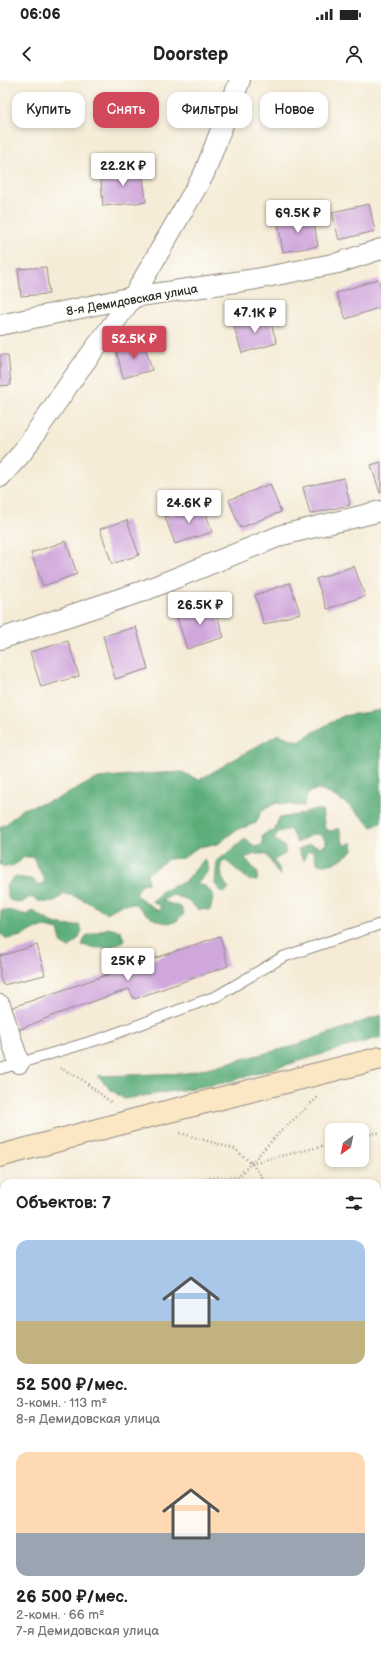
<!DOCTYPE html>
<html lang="ru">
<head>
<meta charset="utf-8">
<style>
  :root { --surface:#fff; --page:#f6f6f6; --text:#222; --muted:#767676; --accent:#d1495b }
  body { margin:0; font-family:"Balsamiq Sans",sans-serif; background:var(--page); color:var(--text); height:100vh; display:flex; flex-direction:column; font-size:15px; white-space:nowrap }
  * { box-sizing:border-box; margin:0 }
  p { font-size:13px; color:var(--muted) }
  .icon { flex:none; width:22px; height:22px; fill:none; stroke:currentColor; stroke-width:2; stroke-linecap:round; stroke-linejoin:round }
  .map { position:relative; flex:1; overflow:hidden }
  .details { position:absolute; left:0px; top:1099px; width:381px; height:480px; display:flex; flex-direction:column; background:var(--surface); border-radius:12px 12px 0 0; box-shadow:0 2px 6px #0003 }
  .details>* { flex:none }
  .guide { position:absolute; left:12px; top:12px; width:357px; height:36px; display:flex; gap:8px }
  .needle { width:26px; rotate:213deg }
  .tools { position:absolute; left:325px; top:1043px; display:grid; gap:8px }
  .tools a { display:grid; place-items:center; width:44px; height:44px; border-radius:8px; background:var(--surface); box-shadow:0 2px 6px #0003; font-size:20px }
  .price { position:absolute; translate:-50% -34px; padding:0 9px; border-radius:4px; background:#fff; color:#222; font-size:13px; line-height:26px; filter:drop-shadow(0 1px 2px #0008) }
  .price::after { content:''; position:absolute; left:50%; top:24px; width:12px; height:9px; margin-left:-6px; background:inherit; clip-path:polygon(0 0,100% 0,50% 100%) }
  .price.active { background:var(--accent); color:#fff }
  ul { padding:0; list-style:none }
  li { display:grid; align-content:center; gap:8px; height:212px; padding:0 16px }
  li span { display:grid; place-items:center; height:124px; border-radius:12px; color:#555 }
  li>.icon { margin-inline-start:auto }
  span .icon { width:72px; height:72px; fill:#fffc; stroke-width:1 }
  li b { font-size:17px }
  h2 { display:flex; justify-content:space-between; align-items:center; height:48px; padding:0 16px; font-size:17px }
  .chip { padding:0 14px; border-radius:12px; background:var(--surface); box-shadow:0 2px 6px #0003; font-size:14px; line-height:36px }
  .chip.active { background:var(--accent); color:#fff }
  .status { display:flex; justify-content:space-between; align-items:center; height:28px; padding:0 20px; background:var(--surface); direction:ltr }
  .status svg { height:11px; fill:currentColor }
  header { display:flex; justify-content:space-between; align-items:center; height:52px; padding:0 16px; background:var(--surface); font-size:18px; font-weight:700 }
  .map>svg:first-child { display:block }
</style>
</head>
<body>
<div class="status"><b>06:06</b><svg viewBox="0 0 49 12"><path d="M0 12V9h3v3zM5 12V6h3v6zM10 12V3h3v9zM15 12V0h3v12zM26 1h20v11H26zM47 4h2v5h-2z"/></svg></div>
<header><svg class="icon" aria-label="back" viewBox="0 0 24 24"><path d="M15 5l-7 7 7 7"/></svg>Doorstep<svg class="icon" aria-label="person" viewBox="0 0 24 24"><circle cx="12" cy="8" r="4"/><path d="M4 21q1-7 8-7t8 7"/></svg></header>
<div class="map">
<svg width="381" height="1579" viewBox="0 0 381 1579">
  <rect width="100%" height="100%" fill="#fdfcf7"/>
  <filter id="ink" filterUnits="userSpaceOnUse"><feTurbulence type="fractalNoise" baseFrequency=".025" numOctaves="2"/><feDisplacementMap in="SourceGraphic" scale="8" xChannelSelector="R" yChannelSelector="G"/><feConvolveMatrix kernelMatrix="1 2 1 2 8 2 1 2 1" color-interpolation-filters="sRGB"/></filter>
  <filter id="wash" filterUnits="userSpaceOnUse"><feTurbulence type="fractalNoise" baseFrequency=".012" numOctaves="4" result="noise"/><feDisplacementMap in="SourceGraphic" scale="16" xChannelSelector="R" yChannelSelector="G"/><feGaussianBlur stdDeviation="0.9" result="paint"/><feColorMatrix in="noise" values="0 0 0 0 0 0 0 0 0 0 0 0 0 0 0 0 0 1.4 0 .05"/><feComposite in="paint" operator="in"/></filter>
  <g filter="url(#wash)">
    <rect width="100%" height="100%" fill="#f5ebd6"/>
    <g fill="#5bad7a" stroke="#436c52">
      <path d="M381,630v113l-9,4c-17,-17 -31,-30 -54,-38l-10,4 -4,13 -27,-3 -15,7 -6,13 -20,7 -18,14 -20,3 -15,11 -15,1 -21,15 1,9 -7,1 -5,11 22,16 3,-4 -9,-6 5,-3 5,-7 22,-9 21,-23 4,10 -7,10 -7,5 10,2 9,9 -4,15 -13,-1 -11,-10 -14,-4 -10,6 19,6 3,7c-3,2 -6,7 -10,8 -16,4 -29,-9 -39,-18h-12l-16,9c-17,-8 -23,-16 -43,-19 -11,11 -21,10 -34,3l-9,6 -12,-3 -3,-14 8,-9 17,2 9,6 5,-4 -12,-24h-9c-7,7 -13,12 -24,8v-38l6,-3 16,-15 35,-10 41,-21 44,-4 40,-2 17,8 79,-46 20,7 45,-25z"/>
      <path d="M311,730h11l3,19 6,2 8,-3 5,18 8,-4 1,8c-9,8 -23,18 -35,14l-5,-13h-6l-3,10 -6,-11 11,-6 11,3 7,-3 -5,-9 -9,-1 -16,9 -7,-14 -12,3 -4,7 11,8v7l-11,6 5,8 1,8 -14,-22h-11l-10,4 13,15 -1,8 -8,-1 -23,-19 -5,2 1,15 7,11 -6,4 -8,-9 2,-24 10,-6 18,-15 11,8 7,-3 -1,-8 7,-5 5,1 5,-14 23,-4z"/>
      <path d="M1,830l12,1 14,4 6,-4c17,11 26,17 46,14l3,5 -4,9 -9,9 -7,-4 -4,-14 -12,-3 -9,1 -15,8 -15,3 -7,-6z"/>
      <path d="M108,848l13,3 3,9c-16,11 -24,9 -42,5l4,-9z"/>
      <path d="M381,935v22l-157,46 -100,16 -14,-10 -12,-13 89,-3 103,-26z"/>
    </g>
    <g id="blocks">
      <g fill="#d0a7dc">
        <path d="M142,87l4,35 -43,4 -3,-35z"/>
        <path d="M369,124l6,27 -36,9 -7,-28z"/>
        <path d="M313,137l5,29 -35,6 -5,-29z"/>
        <path d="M46,187l3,27 -28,2 -3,-27z"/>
        <path d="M378,199l3,9v19l-35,12 -10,-26z"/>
        <path d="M268,234l9,29 -35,10 -9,-29z"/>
        <path d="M144,262l8,28 -29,8 -7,-29z"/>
        <path d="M0,275h8l3,30 -11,1z"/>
        <path d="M381,382v31h-1l-9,-28z"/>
        <path d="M344,398l6,27 -40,9 -7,-27z"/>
        <path d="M270,404l11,28 -41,16 -11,-28z"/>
        <path d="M203,424l9,28 -37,12 -10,-27z"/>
        <path d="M127,440l12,35 -27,9 -12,-35z"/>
        <path d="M66,461l11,33 -34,12 -12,-33z"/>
        <path d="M354,486l11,30 -38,13 -11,-30z"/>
        <path d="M290,503l10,30 -36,12 -9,-30z"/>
        <path d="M213,523l11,34 -37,12 -11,-35z"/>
        <path d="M136,547l12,42 -33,10 -12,-43z"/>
        <path d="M68,561l11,35 -38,11 -11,-35z"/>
        <path d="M220,856l8,30 -94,33 -5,-10 -75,26 -38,16 -6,-23z"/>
        <path d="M37,865l8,30 -42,10 -3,-8v-21z"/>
        <path d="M381,1393v30l-4,-10v-18z"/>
        <path d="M264,1575h17l2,4h-28z"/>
        <path d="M332,1575h40l-10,4h-29z"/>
      </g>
    </g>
  </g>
  <g filter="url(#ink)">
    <use href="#blocks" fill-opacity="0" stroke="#908b80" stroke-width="1"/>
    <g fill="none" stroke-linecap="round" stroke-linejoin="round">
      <g stroke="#908b80" stroke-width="12">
        <g id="lane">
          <path d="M0,989l103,-31 114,-42 66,-39 98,-33"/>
          <path d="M0,1201l4,-1"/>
          <path d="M0,1284l4,3"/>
          <path d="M125,1575l1,4"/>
        </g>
      </g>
      <g stroke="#908b80" stroke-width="22">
        <g id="street">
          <path d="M0,245l133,-28 123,-18 82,-16 43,-14"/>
          <path d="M0,397l21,-23 55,-80 57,-77 71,-123 36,-94"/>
          <path d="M0,559l146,-49 136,-55 99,-24"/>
          <path d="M0,925l19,58"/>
          <path d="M377,1276l4,9"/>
          <path d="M377,1373l4,-1"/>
          <path d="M0,1517l4,-1"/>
        </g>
      </g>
      <g stroke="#908b80" stroke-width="24">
        <path id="secondary" d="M0,1076l134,-36 247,-62"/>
      </g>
      <g stroke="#908b80" stroke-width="2.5" stroke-dasharray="1 3" stroke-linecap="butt">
        <path d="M60,988l21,11 31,24"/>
        <path d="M180,1053l55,16 16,14 16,20"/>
        <path d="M362,1056l19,-4"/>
        <path d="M251,1083l81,-19"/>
        <path d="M190,1103l18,-5 30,-1 42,-45 38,-35"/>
      </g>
      <use href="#lane" stroke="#fff" stroke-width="10"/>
      <use href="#street" stroke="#fff" stroke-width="20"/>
      <use href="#secondary" stroke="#fbe7c3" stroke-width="22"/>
    </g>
  </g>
  <g text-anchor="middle" stroke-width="3" stroke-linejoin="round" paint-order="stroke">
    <g font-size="12" fill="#2b2b2b" stroke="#fdfcf7">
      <text transform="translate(132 220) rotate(-10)" y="4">8-я Демидовская улица</text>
    </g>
  </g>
</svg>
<div class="tools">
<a><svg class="needle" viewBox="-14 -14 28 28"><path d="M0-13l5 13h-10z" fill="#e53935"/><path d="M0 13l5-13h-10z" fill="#767676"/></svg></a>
</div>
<b class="price" style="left:123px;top:107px">22.2K ₽</b>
<b class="price" style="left:298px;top:154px">69.5K ₽</b>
<b class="price" style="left:255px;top:254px">47.1K ₽</b>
<b class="price active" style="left:134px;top:280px">52.5K ₽</b>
<b class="price" style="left:189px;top:444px">24.6K ₽</b>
<b class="price" style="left:200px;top:546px">26.5K ₽</b>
<b class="price" style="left:128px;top:902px">25K ₽</b>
<div class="guide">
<a class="chip">Купить</a>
<a class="chip active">Снять</a>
<a class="chip">Фильтры</a>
<a class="chip">Новое</a>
</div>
<section class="details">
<h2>Объектов: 7<svg class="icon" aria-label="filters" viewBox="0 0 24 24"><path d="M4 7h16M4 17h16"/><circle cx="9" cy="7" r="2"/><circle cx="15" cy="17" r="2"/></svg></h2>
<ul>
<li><span style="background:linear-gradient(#a9c7e8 65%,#c2b280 0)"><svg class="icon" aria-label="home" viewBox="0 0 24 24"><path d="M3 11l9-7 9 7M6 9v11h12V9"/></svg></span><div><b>52 500 ₽/мес.</b><p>3-комн. · 113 m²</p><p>8-я Демидовская улица</p></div></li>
<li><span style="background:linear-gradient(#ffd9b3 65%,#9aa5b1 0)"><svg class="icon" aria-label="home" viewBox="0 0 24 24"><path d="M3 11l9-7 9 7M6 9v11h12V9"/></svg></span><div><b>26 500 ₽/мес.</b><p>2-комн. · 66 m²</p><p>7-я Демидовская улица</p></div></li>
</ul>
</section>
</div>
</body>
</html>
